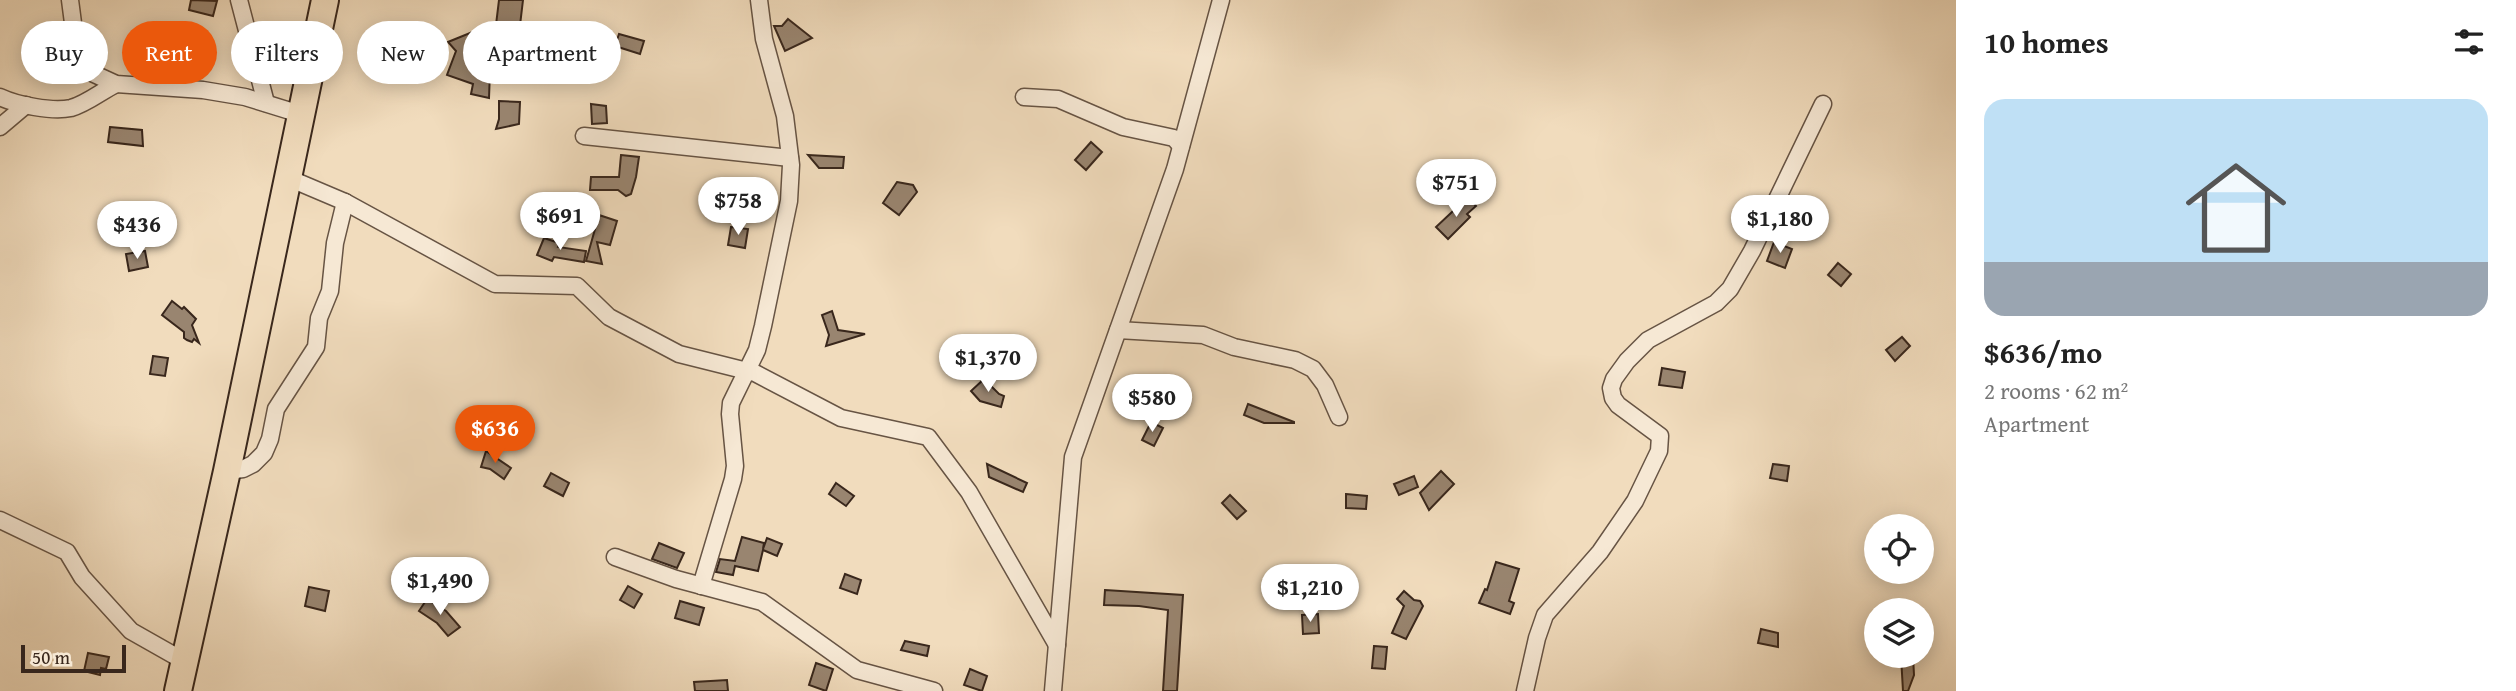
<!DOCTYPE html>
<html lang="en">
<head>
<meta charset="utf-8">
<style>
  :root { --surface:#fff; --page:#f6f6f6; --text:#222; --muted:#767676; --line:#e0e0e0; --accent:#ea580c }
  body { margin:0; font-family:"Gentium Book Plus",serif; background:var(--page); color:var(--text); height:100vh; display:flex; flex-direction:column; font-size:26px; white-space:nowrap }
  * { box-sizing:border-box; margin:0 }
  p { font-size:23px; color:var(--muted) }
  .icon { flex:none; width:38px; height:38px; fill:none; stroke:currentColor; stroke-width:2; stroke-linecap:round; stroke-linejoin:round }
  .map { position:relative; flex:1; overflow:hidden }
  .panel { display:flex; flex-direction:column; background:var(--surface); width:560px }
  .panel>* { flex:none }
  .banner { position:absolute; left:21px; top:21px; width:665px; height:63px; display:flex; gap:14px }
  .tools { position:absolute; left:1864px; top:514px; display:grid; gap:14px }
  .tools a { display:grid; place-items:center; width:70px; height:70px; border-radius:50%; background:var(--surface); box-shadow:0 4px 18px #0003; font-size:35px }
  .scale { position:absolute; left:21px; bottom:18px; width:105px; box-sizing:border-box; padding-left:7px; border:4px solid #39271c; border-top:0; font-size:19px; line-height:24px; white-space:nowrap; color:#39271c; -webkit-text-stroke:5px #f6e8d4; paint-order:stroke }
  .price { position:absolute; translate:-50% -60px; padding:0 16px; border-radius:24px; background:#fff; color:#222; font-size:23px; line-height:46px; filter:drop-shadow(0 2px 4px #0008) }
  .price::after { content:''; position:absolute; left:50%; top:42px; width:21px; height:16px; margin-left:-10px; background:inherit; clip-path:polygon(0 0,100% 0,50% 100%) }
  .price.active { background:var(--accent); color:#fff }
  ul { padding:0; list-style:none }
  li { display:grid; align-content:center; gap:14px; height:371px; padding:0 28px }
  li+li { border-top:2px solid var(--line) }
  li span { display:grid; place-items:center; height:217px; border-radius:21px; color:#555 }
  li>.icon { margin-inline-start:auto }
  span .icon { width:126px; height:126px; fill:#fffc; stroke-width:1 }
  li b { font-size:30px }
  h2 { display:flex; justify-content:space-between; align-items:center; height:84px; padding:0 28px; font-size:30px }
  .chip { padding:0 24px; border-radius:32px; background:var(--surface); box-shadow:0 4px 18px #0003; font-size:24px; line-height:63px }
  .chip.active { background:var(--accent); color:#fff }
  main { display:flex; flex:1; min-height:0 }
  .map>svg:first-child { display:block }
</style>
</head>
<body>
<main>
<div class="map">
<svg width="1956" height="691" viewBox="0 0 1956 691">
  <rect width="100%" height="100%" fill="#f1dcbd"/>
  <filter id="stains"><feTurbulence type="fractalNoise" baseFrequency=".00286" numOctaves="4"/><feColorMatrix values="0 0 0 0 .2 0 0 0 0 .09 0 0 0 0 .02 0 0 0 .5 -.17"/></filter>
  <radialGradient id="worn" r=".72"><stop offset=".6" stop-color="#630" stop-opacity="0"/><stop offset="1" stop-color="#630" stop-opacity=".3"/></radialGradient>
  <g fill="#998570" stroke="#39271c" stroke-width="2">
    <path d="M191,0l26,1 -4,15 -24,-6z"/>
    <path d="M499,0h24l-5,42h-6v14h-6l-6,18 -10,-3 -1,27 -18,-4 2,-10 -26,-9 9,-24 -8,-9 22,-9 -1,3 26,-3z"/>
    <path d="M788,19l24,19 -27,13 -11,-25h8z"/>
    <path d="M619,34l25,7 -4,13 -25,-8z"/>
    <path d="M561,66l31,3 -1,11 -32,-3z"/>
    <path d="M499,101l21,1 -1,22 -23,5 3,-10z"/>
    <path d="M591,104l15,2 1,17 -15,1z"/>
    <path d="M110,127l32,3 1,16 -35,-4z"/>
    <path d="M1091,142l11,10 -16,18 -11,-10z"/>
    <path d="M621,155l18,2 -3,20 -5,17 -5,2 -8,-6h-28l1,-13h28z"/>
    <path d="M808,155l36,2 -1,11h-24z"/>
    <path d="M897,182l16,3 4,7 -18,23 -16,-12z"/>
    <path d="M1468,197l8,9 -9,8 3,3 -22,22 -12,-12z"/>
    <path d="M599,215l18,6 -7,24 -13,-3 5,22 -16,-3z"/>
    <path d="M731,227l17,2 -3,19 -17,-3z"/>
    <path d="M544,238l15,5 -1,4 28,4 -2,11 -30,-5 -2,4 -15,-6z"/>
    <path d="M1774,242l18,7 -7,19 -18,-7z"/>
    <path d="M145,251l3,16 -19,4 -3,-17z"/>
    <path d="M1838,263l13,11 -10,12 -13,-11z"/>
    <path d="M172,301l10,8 2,-2 12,12 -4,6 7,18 -5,-4 -2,3 -5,-2 -3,-2v-6l-22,-17z"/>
    <path d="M832,311l6,19 27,4 -39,12 3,-11 -7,-20z"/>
    <path d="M1902,337l8,9 -15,15 -9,-11z"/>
    <path d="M153,356l15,2 -3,18 -15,-2z"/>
    <path d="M1662,368l23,4 -3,16 -23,-3z"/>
    <path d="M984,379l15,15 5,2 -3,11 -21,-6 -9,-10z"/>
    <path d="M1248,404l46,18v1h-30l-20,-8z"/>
    <path d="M1151,422l12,6 -9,18 -12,-6z"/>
    <path d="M486,451l25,17 -7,11 -14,-10 -9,-2z"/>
    <path d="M987,464l40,19 -4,9 -34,-15z"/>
    <path d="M1773,464l16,2 -2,15 -17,-3z"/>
    <path d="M1441,471l13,13 -25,26 -9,-17z"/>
    <path d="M551,473l18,10 -6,13 -19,-10z"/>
    <path d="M1414,476l4,11 -19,8 -5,-11z"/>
    <path d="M836,483l18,13 -8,10 -17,-12z"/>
    <path d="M1346,494l21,2 -1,13 -20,-1z"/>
    <path d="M1230,495l16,16 -9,8 -15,-16z"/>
    <path d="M742,537l22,6 -1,6 4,-11 15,6 -5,12 -14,-6 -5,21 -23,-5 -2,9 -17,-3 4,-13 15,2z"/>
    <path d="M659,543l25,10 -7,15 -25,-9z"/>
    <path d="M1496,562l23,7 -10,32 5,2 -4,11 -31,-11 6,-14 2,1z"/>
    <path d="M845,574l16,6 -4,14 -17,-6z"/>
    <path d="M628,586l14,8 -8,14 -14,-8z"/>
    <path d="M309,587l20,4 -4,20 -20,-5z"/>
    <path d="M1105,590l78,5 -6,96h-14l5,-81 -29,-4 -35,-1z"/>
    <path d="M1404,591l10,9 6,1 3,5 -17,33 -14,-6 12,-27 -7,-7z"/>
    <path d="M427,599l19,12 14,16 -12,9 -11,-13 -18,-12z"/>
    <path d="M680,601l24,7 -5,17 -24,-7z"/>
    <path d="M1318,614l1,19 -16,1 -1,-19z"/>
    <path d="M1761,629l17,4v14l-20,-4z"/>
    <path d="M905,641l24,5 -2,10 -26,-6z"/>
    <path d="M1374,646l13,1 -2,22 -13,-1z"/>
    <path d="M88,653l21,4 -3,12 -5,-1 -1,7 -16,-4z"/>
    <path d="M1901,656h12l1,19 -6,16h-5z"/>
    <path d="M816,663l17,6 -7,22 -17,-6z"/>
    <path d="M970,669l17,7 -5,15 -18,-6z"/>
    <path d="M727,680l1,11h-33l-1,-9z"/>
  </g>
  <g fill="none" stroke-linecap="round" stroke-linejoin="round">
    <g stroke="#675444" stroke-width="19">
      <g id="minor">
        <path d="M70,0l6,46 16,27 24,11 87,6 42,7 55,17"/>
        <path d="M239,0l27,103"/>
        <path d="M0,97c17,8 52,15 71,11 15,-4 31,-17 45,-24"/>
        <path d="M1024,97l34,2 65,28 51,11 7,8"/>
        <path d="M0,127l26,-22"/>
        <path d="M584,136l206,22"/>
        <path d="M286,177l59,25 150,82 82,2 32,31 70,37 76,19 86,45 87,19 41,55 88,153"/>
        <path d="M1118,330l85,5 31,12 61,13 18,9 12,16 14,32"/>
        <path d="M227,471l16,-2 10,-5 11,-11 6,-14 6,-30 40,-62 3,-29 11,-27 5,-48 10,-41"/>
        <path d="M0,520l67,32 15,25 49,54 53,30"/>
        <path d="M615,557l61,22 86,23 95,68 77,21"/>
        <path d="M701,586l32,-107 2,-13 -5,-52 1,-11 26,-53 6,-24 26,-125 2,-36 -6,-49 -21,-77 -5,-39"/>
        <path d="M1053,691l20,-234 102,-288 46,-169"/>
        <path d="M1525,691l12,-53 8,-23 55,-63 35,-51 24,-50 1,-15 -42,-31 -5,-7 -2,-10 3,-9 13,-18 21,-21 68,-37 14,-14 22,-38 71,-147"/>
      </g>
    </g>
    <g stroke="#39271c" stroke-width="30">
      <path id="trunk" d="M178,691l49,-220 98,-471"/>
    </g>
    <use href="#minor" stroke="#f6e8d4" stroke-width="16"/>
    <use href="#trunk" stroke="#f1dcbd" stroke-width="26"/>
  </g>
  <rect width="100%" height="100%" filter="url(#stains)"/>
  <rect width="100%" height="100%" fill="url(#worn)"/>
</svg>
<div class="tools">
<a><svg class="icon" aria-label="locate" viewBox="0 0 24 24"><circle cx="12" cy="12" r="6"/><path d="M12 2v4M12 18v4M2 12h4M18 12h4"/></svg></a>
<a><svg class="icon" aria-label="layers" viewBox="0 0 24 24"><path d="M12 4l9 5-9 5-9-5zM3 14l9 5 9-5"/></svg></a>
</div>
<div class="scale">50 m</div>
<b class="price" style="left:1456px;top:219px">$751</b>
<b class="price" style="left:738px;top:237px">$758</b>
<b class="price" style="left:560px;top:252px">$691</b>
<b class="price" style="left:1780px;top:255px">$1,180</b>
<b class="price" style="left:137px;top:261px">$436</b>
<b class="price" style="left:988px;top:394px">$1,370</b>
<b class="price" style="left:1152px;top:434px">$580</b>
<b class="price active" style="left:495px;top:465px">$636</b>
<b class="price" style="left:440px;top:617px">$1,490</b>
<b class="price" style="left:1310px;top:624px">$1,210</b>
<div class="banner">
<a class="chip">Buy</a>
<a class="chip active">Rent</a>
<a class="chip">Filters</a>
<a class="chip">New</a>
<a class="chip">Apartment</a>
</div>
</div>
<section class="panel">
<h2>10 homes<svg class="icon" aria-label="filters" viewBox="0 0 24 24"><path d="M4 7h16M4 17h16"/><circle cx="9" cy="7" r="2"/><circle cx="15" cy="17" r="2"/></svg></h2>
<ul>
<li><span style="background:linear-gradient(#bfe0f5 75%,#9aa5b1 0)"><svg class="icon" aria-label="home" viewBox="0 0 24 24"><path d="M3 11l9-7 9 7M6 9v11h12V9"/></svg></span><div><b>$636/mo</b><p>2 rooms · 62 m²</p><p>Apartment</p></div></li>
</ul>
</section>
</main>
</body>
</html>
